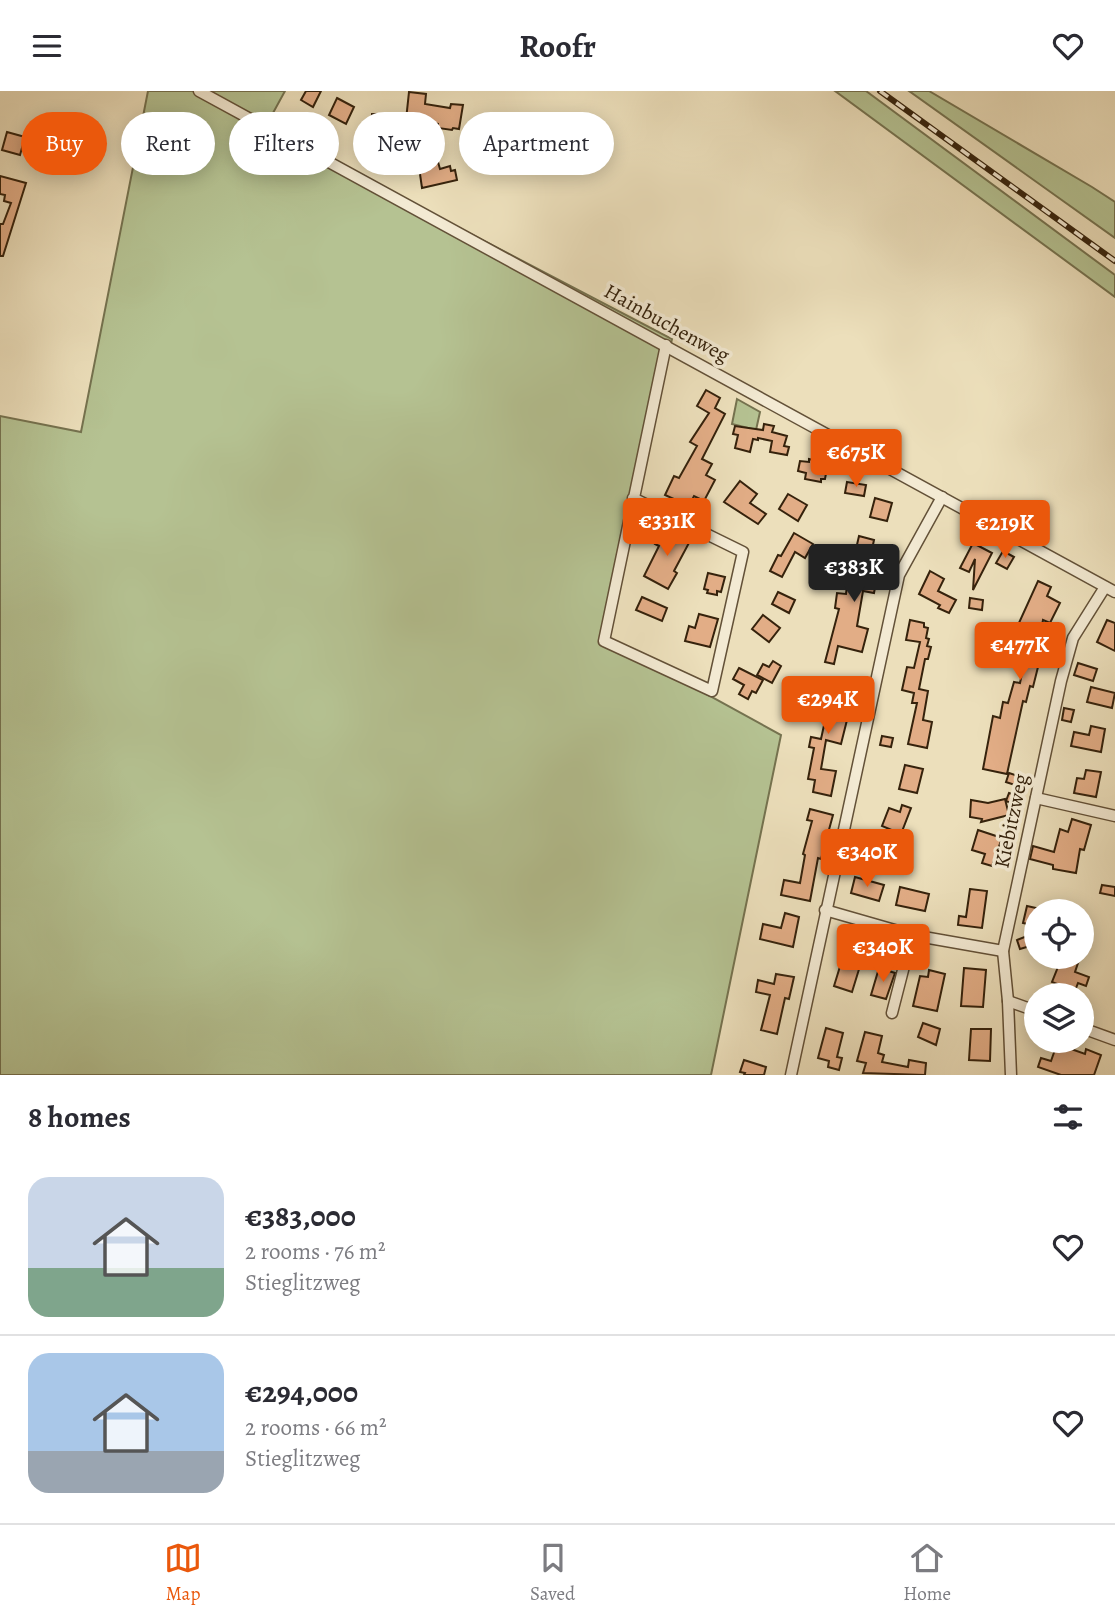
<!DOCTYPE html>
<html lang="en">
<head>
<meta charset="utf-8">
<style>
  :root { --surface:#fff; --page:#f2f2f3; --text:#2b2b33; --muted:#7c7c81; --line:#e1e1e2; --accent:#ea580c }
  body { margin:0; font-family:Alegreya,serif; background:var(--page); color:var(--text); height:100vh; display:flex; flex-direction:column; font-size:26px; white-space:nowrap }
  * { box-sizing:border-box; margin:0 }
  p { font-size:23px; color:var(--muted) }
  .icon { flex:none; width:38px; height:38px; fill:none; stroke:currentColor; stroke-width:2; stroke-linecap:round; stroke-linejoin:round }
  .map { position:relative; height:984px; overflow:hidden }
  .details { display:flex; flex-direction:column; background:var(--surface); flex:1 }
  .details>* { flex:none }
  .top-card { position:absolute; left:21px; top:21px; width:700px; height:63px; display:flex; gap:14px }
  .buttons { position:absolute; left:1024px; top:808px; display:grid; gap:14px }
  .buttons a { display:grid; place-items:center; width:70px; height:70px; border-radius:50%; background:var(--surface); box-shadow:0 4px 18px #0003; font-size:35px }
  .price { position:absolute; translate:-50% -60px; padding:0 16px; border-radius:7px; background:var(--accent); color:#fff; font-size:23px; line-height:46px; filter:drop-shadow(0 2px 4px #0008) }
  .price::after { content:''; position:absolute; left:50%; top:42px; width:21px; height:16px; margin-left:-10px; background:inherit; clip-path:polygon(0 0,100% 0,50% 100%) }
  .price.active { background:#222; color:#fff }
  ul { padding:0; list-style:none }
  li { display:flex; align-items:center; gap:21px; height:175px; padding:0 28px }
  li+li { border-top:2px solid var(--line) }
  li span { display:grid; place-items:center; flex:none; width:196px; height:140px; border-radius:21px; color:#555 }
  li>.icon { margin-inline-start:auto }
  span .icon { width:84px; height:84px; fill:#fffc; stroke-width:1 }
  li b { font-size:30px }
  h2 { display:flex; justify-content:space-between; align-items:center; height:84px; padding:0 28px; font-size:30px }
  .tag { padding:0 24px; border-radius:32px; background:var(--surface); box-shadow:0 4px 18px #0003; font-size:24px; line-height:63px }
  .tag.active { background:var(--accent); color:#fff }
  header { display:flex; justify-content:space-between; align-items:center; height:91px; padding:0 28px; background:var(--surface); font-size:32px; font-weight:700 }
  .tabs { display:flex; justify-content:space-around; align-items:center; height:98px; border-top:2px solid var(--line); background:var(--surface); font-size:19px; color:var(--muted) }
  .tabs a { display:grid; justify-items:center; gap:4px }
  .tabs .active { color:var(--accent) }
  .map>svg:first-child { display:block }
</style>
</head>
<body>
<header><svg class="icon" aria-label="menu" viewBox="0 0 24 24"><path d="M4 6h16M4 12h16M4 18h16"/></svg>Roofr<svg class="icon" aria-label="heart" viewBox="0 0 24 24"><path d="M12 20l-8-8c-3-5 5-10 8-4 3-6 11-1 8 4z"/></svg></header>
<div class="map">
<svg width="1115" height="984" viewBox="0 0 1115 984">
  <rect width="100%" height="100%" fill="#ecdfbb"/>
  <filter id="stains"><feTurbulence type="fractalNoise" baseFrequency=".00286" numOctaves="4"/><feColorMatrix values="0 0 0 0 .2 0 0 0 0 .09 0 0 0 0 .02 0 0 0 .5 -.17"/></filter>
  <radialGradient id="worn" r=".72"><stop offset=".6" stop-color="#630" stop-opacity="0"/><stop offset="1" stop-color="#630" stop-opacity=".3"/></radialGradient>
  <g fill="#b5c292" stroke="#75724f" stroke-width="2">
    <path d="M148,0h49l475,248 -66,300 175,96 -70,340h-711v-659l81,16z"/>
    <path d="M200,0h85l-18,33z"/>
    <path d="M835,0h31l249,184v22z"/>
    <path d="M909,0h20l163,96 23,15v36z"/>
    <path d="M737,308l23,13 -4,18 -24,-6z"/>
  </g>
  <g fill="#e2ad86" stroke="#35220c" stroke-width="2">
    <path d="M306,0h15l-8,16 -12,-7z"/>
    <path d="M409,1l17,2 -1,10 25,4 1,-4 12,1 -4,24 -6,-1 -1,2 -14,-2v-4l-32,-4z"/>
    <path d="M337,7l17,9 -8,17 -17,-9z"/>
    <path d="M372,23l17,1 -3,43 -20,-1 1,-15h3z"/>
    <path d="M7,41l18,5 -5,18 -18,-5z"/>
    <path d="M438,71l2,7 10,-3 1,5 4,-1 2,10 -35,8 -3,-21z"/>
    <path d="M0,85l26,7 -23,73h-3v-32h3l8,-21 -7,-2 1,-6 -5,-1z"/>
    <path d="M706,299l14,8 -5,10 10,6 -23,45 10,5 -6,11 9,5 -11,21 -10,-5 -5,10 -24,-11 9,-19 5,2 18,-32 -7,-4 19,-29 -12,-7z"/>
    <path d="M764,333l10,2 -2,6 15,4 -3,10 5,1 -2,8 -17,-3 2,-11 -14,-3v2l-5,-1 -3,13 -15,-4 3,-13 -5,-1 2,-8 28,4z"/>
    <path d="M809,368l14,3 -1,5 5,1 -2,11h-4v3l-16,-3 1,-6 -8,-2 2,-10 9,1z"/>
    <path d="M740,390l17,13 -7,9 16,11 -8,10 -34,-22z"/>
    <path d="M847,391l19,3 -2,11 -19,-3z"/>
    <path d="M788,403l19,11 -9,16 -19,-12z"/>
    <path d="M875,407l17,5 -5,18 -17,-4z"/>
    <path d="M663,436l27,14 -16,30 3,2 -9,16 -24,-13 15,-30 -4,-2z"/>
    <path d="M794,442l19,11 -8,14 -10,-6 -13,25 -12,-6 8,-16 3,1z"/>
    <path d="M859,445l15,4 -3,14 10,2 -7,37 -11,-2 -6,35 11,3 -6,23 -24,-6 -4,18 -9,-2 14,-53 -4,-1 2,-15 9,1 1,-9 16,3 4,-23 -14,-3z"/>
    <path d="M973,452l19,10 -19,37 2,-31 -6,13 -9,-4z"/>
    <path d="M1003,460l11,6 -7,12 -11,-6z"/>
    <path d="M930,480l14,8 -6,12 18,9 -7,13 -11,-5 2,-3 -21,-11z"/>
    <path d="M708,482l17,4 -4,15 -4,-1v4l-10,-2 1,-3 -4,-1z"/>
    <path d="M1038,490l13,6 -4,9 13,7 -10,20 -7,-3 -8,42 4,1 -6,24 -3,-1 -4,16 -3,-1 -16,73 -24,-5 10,-53 7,2 3,-16 5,1 6,-21 6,1 8,-38 -4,-1 3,-17 -9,-2z"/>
    <path d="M778,501l17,8 -6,13 -17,-9z"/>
    <path d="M642,506l25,11 -5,13 -26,-11z"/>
    <path d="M970,507l13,2 -1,10 -13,-2z"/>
    <path d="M699,523l19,5 -8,28 -25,-6 4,-15 6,2z"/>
    <path d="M763,524l17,13 -11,14 -17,-13z"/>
    <path d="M910,529l14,3v4l4,1 -2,10 3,1 -2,7 4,1 -3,12h-3l-6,30 9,2 -5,29 9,2 -5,26 -19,-4 9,-41h-5l2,-10 -12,-3 5,-23 7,1 6,-26 -14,-2z"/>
    <path d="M1107,529l8,3v28l-18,-9z"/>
    <path d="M773,570l8,5 -9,17 -15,-8 6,-11 6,3z"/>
    <path d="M1078,572l19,6 -4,12 -19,-6z"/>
    <path d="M739,577l24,12 -7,13 -4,-2 -4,8 -9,-5 5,-9 -11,-6z"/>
    <path d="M821,592l22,4 -3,15 11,2 -10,40 -15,-4 -5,29 15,2 -5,25 -18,-4 2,-12 -7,-1 6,-31 -5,-1 2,-10 10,2 7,-32 -10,-1z"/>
    <path d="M1091,596l24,6 -3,15 -25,-6z"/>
    <path d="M1064,617l10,2 -3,12 -9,-2z"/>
    <path d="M1091,635l14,3 -4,23 -30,-6 3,-14 15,3z"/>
    <path d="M882,645l11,2 -2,9 -11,-2z"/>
    <path d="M905,674l18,4 -6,24 -18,-4z"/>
    <path d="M1086,679l15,2 -5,25 -22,-4 3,-15 7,1z"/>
    <path d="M1009,682l12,4 -3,9 -12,-4z"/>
    <path d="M1009,702l11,4 -3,9 -11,-5z"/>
    <path d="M1005,708l4,16 -28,7 1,-3 -12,-2 1,-17 17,3z"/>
    <path d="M902,714l9,3 -10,26 -19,-8 7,-18 11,4z"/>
    <path d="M810,718l23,6 -12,44 -3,-1 -8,43 -29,-6 3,-15 16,3 5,-28 -2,-1 9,-33 -5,-1z"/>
    <path d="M1072,728l19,6 -7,25 -4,-1 -4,24 -23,-4v-4l-23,-6 3,-13 21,6 6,-23 8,3z"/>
    <path d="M978,739l24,8 -10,28 -10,-3 3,-9 -13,-4z"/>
    <path d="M855,786l29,8 -5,16 -28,-8z"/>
    <path d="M1102,794l13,2v9l-15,-3z"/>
    <path d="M900,796l29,7 -4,17 -29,-6z"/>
    <path d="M970,798l17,2 -5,37 -24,-3 1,-9 7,1z"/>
    <path d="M1027,815l9,2 -4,17 -9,-2z"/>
    <path d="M785,822l14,4 -6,30 -33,-8 3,-15 18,4z"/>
    <path d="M1027,845l3,10 -10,3 -3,-9z"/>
    <path d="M1062,866h18l-5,15 14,5 -3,9 -8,-3 -5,13 -14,-3 3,-7 -10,-4z"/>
    <path d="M842,869l18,6 -8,26 -18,-6z"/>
    <path d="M879,877l16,5 -9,26 -15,-4z"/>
    <path d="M964,877l22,2 -3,37 -22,-1z"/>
    <path d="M929,879l16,4 -8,37 -24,-5 7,-30 8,1z"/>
    <path d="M776,883l18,3 -5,22 -4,-1 -8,36 -16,-4 9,-35 -14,-3 2,-12 16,4z"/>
    <path d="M923,932l17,6 -4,16 -18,-8z"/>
    <path d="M826,937l17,5 -6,24 5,1 -3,12 -11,-3 1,-6 -11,-3z"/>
    <path d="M971,938h20l-1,32 -21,-1z"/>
    <path d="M865,941l17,4 -4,17 6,2 -2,7 26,5 1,-7 17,3 -1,12 -62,-2 3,-10 -9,-2z"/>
    <path d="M1057,953l28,10 1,-5 15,6 -7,20h-33l-23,-8 3,-9 10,3z"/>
    <path d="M744,969l22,7 -2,8h-20l1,-2 -5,-1z"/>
  </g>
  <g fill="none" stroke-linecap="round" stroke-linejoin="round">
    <g stroke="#635138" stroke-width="13">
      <g id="minor">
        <path d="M199,0l916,501"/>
        <path d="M633,407l110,54 -31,139 -108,-50 62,-296"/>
        <path d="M1036,707l79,18"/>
        <path d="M825,819l87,25 91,16"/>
        <path d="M1008,910l28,10"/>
        <path d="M892,922l20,-78"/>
        <path d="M1082,937l33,12"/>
        <path d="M791,984l108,-500 43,-78"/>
        <path d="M1011,984l-3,-74 -5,-50 58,-270 12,-43 32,-51"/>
      </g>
    </g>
    <use href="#minor" stroke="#f3ead3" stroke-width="10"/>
    <g stroke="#35220c" stroke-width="6">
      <path id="rail" d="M880,0l235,170"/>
    </g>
    <use href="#rail" stroke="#f3ead3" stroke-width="3.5" stroke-dasharray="10" stroke-linecap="butt"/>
  </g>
  <g text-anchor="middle" stroke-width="7" stroke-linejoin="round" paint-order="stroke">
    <g font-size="21" fill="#35220c" stroke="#f3ead3">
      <text transform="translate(667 232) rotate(29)" y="7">Hainbuchenweg</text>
      <text transform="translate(1011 730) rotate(-78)" y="7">Kiebitzweg</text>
    </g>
  </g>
  <rect width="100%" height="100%" filter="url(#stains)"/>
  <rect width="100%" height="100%" fill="url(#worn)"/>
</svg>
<div class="buttons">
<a><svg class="icon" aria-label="locate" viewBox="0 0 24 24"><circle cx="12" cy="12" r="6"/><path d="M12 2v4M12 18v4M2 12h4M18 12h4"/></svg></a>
<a><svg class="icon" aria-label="layers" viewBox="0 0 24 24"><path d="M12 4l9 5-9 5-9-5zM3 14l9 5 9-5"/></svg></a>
</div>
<b class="price" style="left:856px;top:398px">€675K</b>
<b class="price" style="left:667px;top:467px">€331K</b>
<b class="price" style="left:1005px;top:469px">€219K</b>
<b class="price active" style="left:854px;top:513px">€383K</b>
<b class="price" style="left:1020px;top:591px">€477K</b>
<b class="price" style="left:828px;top:645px">€294K</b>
<b class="price" style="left:867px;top:798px">€340K</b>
<b class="price" style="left:883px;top:893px">€340K</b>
<div class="top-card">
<a class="tag active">Buy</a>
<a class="tag">Rent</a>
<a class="tag">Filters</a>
<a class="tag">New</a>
<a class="tag">Apartment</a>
</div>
</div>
<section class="details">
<h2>8 homes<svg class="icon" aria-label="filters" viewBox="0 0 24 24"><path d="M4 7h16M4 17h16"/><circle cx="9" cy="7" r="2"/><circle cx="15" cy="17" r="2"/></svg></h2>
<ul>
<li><span style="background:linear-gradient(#c9d6e8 65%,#7fa58c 0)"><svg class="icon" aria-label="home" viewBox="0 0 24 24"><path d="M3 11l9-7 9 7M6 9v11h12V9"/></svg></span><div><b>€383,000</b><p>2 rooms · 76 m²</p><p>Stieglitzweg</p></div><svg class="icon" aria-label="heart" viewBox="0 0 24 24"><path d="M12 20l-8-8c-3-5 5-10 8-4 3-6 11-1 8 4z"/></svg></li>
<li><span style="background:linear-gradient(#a9c7e8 70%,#9aa5b1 0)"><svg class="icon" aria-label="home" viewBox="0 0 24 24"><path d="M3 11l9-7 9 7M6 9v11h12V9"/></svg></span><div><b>€294,000</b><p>2 rooms · 66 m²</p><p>Stieglitzweg</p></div><svg class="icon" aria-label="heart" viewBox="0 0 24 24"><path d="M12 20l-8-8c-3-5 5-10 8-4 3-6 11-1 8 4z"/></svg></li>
</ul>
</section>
<nav class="tabs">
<a class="active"><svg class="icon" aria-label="map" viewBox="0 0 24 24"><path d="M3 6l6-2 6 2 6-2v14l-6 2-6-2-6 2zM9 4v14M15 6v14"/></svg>Map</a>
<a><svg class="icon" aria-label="saved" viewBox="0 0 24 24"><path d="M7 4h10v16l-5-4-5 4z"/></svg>Saved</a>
<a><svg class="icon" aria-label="home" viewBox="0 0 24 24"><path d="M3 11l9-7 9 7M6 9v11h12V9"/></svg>Home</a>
</nav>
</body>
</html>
